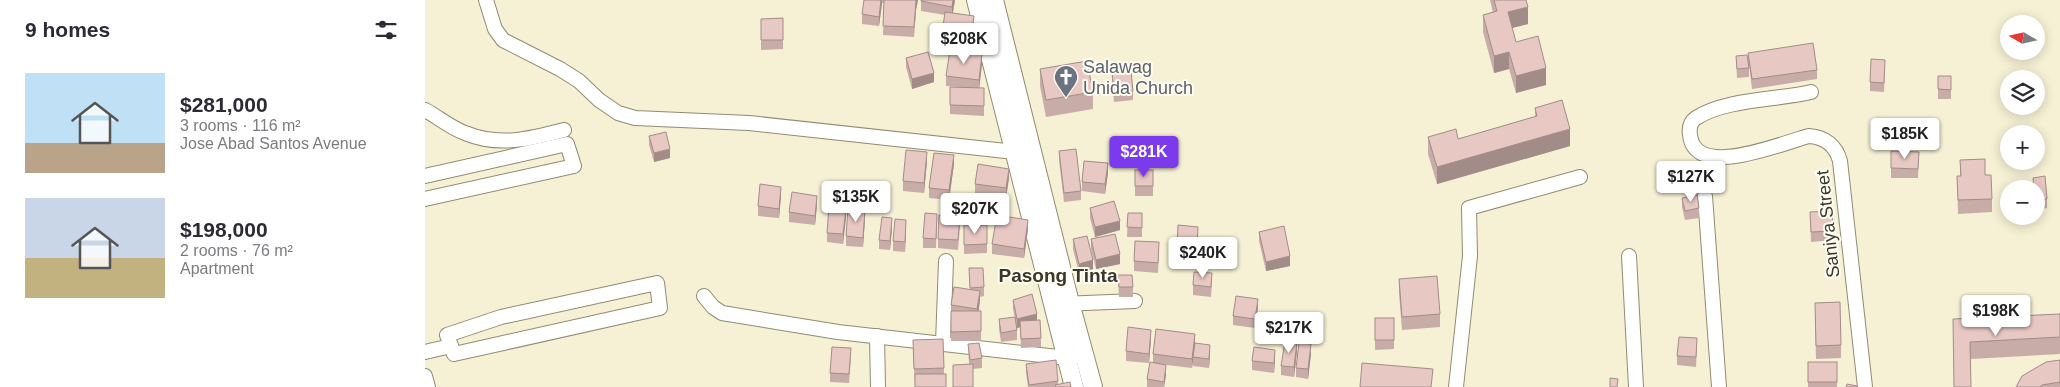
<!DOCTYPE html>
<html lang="en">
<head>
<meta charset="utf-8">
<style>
  :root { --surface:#fff; --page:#f2f2f3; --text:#2b2b33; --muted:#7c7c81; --accent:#7c3aed }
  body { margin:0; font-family:Helvetica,sans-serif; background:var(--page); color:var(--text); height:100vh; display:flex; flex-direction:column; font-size:19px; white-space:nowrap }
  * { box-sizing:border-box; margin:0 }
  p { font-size:16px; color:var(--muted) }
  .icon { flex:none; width:28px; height:28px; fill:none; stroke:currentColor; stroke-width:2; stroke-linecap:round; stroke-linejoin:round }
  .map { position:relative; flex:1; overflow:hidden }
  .details { display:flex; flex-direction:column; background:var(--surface); width:425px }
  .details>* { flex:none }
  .needle { width:32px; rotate:279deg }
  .controls { position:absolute; left:1575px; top:15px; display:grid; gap:10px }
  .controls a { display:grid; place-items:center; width:45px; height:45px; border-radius:50%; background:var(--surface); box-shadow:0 2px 12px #0003; font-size:25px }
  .price { position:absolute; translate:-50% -42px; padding:0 11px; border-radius:5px; background:#fff; color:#222; font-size:16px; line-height:32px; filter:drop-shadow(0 1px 2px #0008) }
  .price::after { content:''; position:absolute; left:50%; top:30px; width:15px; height:11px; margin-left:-8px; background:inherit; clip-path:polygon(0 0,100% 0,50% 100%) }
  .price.on { background:var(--accent); color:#fff }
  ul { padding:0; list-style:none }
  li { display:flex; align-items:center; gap:15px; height:125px; padding:0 25px }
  li span { display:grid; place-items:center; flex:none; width:140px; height:100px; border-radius:0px; color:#555 }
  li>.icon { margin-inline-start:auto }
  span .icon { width:60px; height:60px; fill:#fffc; stroke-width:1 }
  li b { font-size:21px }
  h2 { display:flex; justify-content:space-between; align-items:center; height:60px; padding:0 25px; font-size:21px }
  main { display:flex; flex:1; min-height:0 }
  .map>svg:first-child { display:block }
</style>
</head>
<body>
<main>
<section class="details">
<h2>9 homes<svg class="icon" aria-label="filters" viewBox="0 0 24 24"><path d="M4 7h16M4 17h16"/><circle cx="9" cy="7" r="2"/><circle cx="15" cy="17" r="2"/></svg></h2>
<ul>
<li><span style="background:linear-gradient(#bfe0f5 70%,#b9a48a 0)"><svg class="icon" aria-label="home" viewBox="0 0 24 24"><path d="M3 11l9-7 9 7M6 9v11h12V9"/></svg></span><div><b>$281,000</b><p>3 rooms · 116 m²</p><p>Jose Abad Santos Avenue</p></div></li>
<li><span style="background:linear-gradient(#c9d6e8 60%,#c2b280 0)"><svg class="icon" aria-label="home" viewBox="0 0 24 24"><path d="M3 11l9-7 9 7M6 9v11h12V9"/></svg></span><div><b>$198,000</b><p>2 rooms · 76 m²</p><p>Apartment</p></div></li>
</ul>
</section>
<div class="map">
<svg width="1635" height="387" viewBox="0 0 1635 387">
  <rect width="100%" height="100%" fill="#f6f0d4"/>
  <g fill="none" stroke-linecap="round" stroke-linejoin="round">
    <g stroke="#908b72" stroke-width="16">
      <g id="minor">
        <path d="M61,0l9,29 8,11 57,29 19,12 20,19 19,13 17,5 114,5 266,29 8,-2"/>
        <path d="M1386,92c-34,8 -86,7 -115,26 -6,4 -7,10 -6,17 5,46 94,7 119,1 16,1 27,10 31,25l25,226"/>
        <path d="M0,110c13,7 26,18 40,23 34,14 65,6 99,-3"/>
        <path d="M0,176l142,-32 7,22 -149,33"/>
        <path d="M1280,196l14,191"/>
        <path d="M1204,256l7,131"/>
        <path d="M232,283l3,25 -206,46 -7,-19 54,-18z"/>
        <path d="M279,296l9,11 9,6 116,19 229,26 8,-2"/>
        <path d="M636,304l74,-3"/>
        <path d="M452,336l1,51"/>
        <path d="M518,343l3,-82"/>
        <path d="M0,352l26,-6"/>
        <path d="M0,376l3,11"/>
        <path d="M1031,387l14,-131 -1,-48 111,-31"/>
      </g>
    </g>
    <g stroke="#908b72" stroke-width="20">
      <g id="major">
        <path d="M551,0l98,387"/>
        <path d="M569,0l76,303 23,84"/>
      </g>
    </g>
    <use href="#minor" stroke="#fff" stroke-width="14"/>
    <use href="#major" stroke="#fff" stroke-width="18"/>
  </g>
  <g fill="#c8aca8">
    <path d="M439,0h54l-2,10 -2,27 -31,-2 1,-32h-2l-3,23 -17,-2v-10z"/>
    <path d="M496,0h34l-2,13 21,13 -3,22 -29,-4v-10l3,-19 -24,-4z"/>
    <path d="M1065,0h36l2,24 -16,4 4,14 30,43 -30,8 -7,-24 -15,4 -11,-41v-17l10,-2z"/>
    <path d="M358,18v31l-22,1v-31z"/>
    <path d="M1323,53l69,17v9l-65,10 -3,-24v12l-12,1 -1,-22 12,4z"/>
    <path d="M481,58l28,24 -22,7 -6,-22z"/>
    <path d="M557,64l-3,24h5v28l-34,-2v-27h9l-13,-1v-10z"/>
    <path d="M615,69l53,23v17l-47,8 -6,-31z"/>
    <path d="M1460,69l-1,23 -14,-1v-9z"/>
    <path d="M687,73l21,18v9l-19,2 -2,-20z"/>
    <rect x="1513" y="76" width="13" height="23"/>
    <path d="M1110,108l35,38 -133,38 -9,-30v-17l30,2 77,-22z"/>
    <path d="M224,136l21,22 -16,4 -5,-17z"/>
    <path d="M634,151l22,40v9l-17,2 -5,-42z"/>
    <path d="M1466,151l28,1 -1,26h-27z"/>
    <path d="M1535,160l25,15 7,24v13l-34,2 -1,-38h3z"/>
    <path d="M502,161l-3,32 -21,-2v-10z"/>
    <path d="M529,164l-5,36 -20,-2v-10z"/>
    <rect x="710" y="170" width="18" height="26"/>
    <path d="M683,173l-3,21 -23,-3v-9z"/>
    <path d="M584,178l-3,20 -31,-5v-9z"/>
    <path d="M1608,178l14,21v9l-11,2v-21h-3z"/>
    <path d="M356,196l-2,22 -21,-2v-10z"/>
    <path d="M1257,198l17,10v10l-14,2 -3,-13z"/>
    <path d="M392,205l-2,20 -26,-3v-10z"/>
    <path d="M665,208l30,22 -25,7 -5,-19z"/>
    <path d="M1385,212l23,19v9l-22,2z"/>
    <path d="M703,213h14v24h-15z"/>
    <path d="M421,217l-3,27 -16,-2v-9z"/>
    <path d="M440,218l-2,29 -17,-1v-10z"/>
    <path d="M512,223l-1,25h-13v-10z"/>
    <path d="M539,225l23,19v9l-23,1z"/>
    <path d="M535,226l-2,24 -20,-2v-9z"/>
    <path d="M467,228l-2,22 -11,-1v-9z"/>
    <path d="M481,229l-1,23 -12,-1v-10z"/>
    <path d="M603,229l-4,29 -32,-4v-10z"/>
    <path d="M834,232l31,34 -24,5 -7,-30z"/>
    <path d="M773,236l-1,20 -20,-2v-9z"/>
    <path d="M648,239l20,30 -14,4 -6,-24z"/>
    <path d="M666,239l29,25 -24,5 -5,-20z"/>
    <path d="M734,252l-1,21 -24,-2v-10z"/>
    <path d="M544,268l15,19v9l-4,1 -1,14 2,20v10h-30v-36l19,-15z"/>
    <path d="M693,275l15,12v10h-14z"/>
    <path d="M974,279l41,35v13l-38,3 -3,-37z"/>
    <path d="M787,282l-1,15 -18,-2v-10z"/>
    <path d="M588,300l24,20 4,18v9l-20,1 -1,-21 -3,1 -4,-19z"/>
    <path d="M833,308l-3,20 -22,-3v-9z"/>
    <path d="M1635,314v40l-89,5 -18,-40z"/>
    <path d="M1390,317l26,28v13l-25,1z"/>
    <path d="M950,318h19v31l-19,1z"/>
    <path d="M574,319l18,11v10l-16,2 -2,-13z"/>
    <path d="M518,339l1,35 -29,13 -2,-38z"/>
    <path d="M726,339l-2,24 -23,-2v-10z"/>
    <path d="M543,344l14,14v10l-9,1 -4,-5z"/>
    <path d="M770,344l-3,24 -34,-4 8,11 -2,12h-17v-8l6,-16v-9z"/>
    <path d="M1272,348l-1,19 -19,-2v-9z"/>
    <path d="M872,351l-3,26 -13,-2v-9z"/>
    <path d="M785,354l-1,14 -16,-2v-9z"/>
    <path d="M886,354l-3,25 -12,-2v-9z"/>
    <path d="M426,358l-2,25 -19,-1v-9z"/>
    <path d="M850,359l-1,14 -22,-3v-9z"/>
    <path d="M1635,360v27h-44z"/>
    <rect x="1383" y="362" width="29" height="25"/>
    <path d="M601,364l32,17v3l13,3h-43l-2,-14z"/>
  </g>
  <g fill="#a28c88">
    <path d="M456,0h1v4l-3,22v-9z"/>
    <path d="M491,0h2l-2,10 -2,27z"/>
    <path d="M528,0h2l-3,17v-10z"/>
    <path d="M1103,7v17l-20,5v-17z"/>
    <path d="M549,16v10l-3,22v-10z"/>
    <path d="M1084,52v17l-15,4v-17z"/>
    <path d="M557,54v10l-3,26v-10z"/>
    <path d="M1121,68v17l-30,8v-17z"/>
    <path d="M509,73v9l-22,7v-10z"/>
    <path d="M1145,129v17l-133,38v-17z"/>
    <path d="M245,149v9l-16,4v-9z"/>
    <path d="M502,152v9l-3,32v-10z"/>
    <path d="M529,155v9l-5,36v-10z"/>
    <path d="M683,163v10l-3,21v-10z"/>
    <path d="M584,169v9l-3,20v-10z"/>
    <path d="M356,187v9l-2,22v-9z"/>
    <path d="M392,196v9l-2,20v-9z"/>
    <path d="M421,208v9l-3,27v-10z"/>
    <path d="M440,209v9l-2,29v-9z"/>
    <path d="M467,218v10l-2,22v-9z"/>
    <path d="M481,220v9l-1,23v-10z"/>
    <path d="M603,220v9l-4,29v-9z"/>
    <path d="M695,221v9l-25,7v-10z"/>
    <path d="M695,254v10l-24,5v-9z"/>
    <path d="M865,256v10l-24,5v-9z"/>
    <path d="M668,260v9l-14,4v-9z"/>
    <path d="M555,291v10l-3,18v-10z"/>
    <path d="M833,299v9l-3,20v-9z"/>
    <path d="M612,314v9l-20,5v-9z"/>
    <path d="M726,330v9l-2,24v-9z"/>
    <path d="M770,334v10l-3,24v-9z"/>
    <path d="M872,342v9l-3,26v-10z"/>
    <path d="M886,344v10l-3,25v-10z"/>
    <path d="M785,345v9l-1,14v-9z"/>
    <path d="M850,350v9l-1,14v-10z"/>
    <path d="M741,365v10l-2,12v-5z"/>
  </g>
  <g fill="#e8c8c3" stroke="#a28c88">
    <path d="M439,0h17l-2,17 -17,-3z"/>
    <path d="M459,0h32l-2,27 -31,-1z"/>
    <path d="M496,0h32l-1,7 -31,-6z"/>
    <path d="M1069,0h32l2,7 -20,5 8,30 22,-6 8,32 -30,8 -7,-24 -15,4 -11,-41 14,-4z"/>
    <path d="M520,12l29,4 -3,22 -29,-4z"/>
    <path d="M358,18v22h-22v-21z"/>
    <path d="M1388,43l4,27 -65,9 -4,-26z"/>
    <path d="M525,50l32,4 -3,26 -33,-4z"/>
    <path d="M503,52l6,21 -22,6 -6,-21z"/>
    <path d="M1322,55l2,13 -12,1 -1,-13z"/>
    <path d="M1446,59l14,1 -1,23 -14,-1z"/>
    <path d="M662,61l6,31 -47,8 -6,-31z"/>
    <path d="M706,71l2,20 -19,1 -2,-19z"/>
    <path d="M1513,76h13v14l-13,-1z"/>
    <path d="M525,87l34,1v18l-34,-1z"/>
    <path d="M1137,100l8,29 -133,38 -9,-30 28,-8 2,10 79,-23 -2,-8z"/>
    <path d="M241,132l4,17 -16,4 -5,-17z"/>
    <path d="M651,149l5,42 -17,2 -5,-42z"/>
    <path d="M481,150l21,2 -3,31 -21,-2z"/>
    <path d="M1466,151l28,1 -1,17 -27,-1z"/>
    <path d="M509,153l20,2 -5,35 -20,-2z"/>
    <path d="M1560,159v16h6l1,24 -34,1 -1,-24h4l-1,-16z"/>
    <path d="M659,161l24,2 -3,21 -23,-2z"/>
    <path d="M553,164l31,5 -3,19 -31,-4z"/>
    <rect x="710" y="170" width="18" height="16"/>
    <path d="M1620,176l2,23 -11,1v-11h-2l-1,-11z"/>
    <path d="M335,184l21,3 -2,22 -21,-3z"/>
    <path d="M367,192l25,4 -2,20 -26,-4z"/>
    <path d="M1272,195l2,13 -14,3 -3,-13z"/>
    <path d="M689,201l6,20 -25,6 -5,-19z"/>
    <path d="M404,206l17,2 -3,26 -16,-1z"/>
    <path d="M423,207l17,2 -2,29 -17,-2z"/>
    <path d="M1407,211l1,20 -22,1 -1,-20z"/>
    <path d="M500,213l12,1 -1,25 -13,-1z"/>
    <path d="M703,213h14v15l-15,-1z"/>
    <path d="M514,215l21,1 -2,24 -20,-1z"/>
    <path d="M572,215l31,5 -4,29 -32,-5z"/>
    <path d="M457,217l10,1 -2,23 -11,-1z"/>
    <path d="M470,219l11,1 -1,22 -12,-1z"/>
    <path d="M539,225h23v19l-23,1z"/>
    <path d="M753,225l20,2 -1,19 -20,-1z"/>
    <path d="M859,226l6,30 -24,6 -7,-30z"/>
    <path d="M690,234l5,20 -24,6 -5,-21z"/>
    <path d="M662,236l6,24 -14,4 -6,-25z"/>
    <path d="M710,241l24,1 -1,21 -24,-2z"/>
    <path d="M544,268h14l1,19 -14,1z"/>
    <path d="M769,272l18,1 -1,14 -18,-2z"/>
    <path d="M693,275h14l1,12h-14z"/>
    <path d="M1012,276l3,38 -38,3 -3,-38z"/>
    <path d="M529,287l26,4 -3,18 -26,-4z"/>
    <path d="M607,294l5,20 -20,5 -4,-19z"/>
    <path d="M811,296l22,3 -3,20 -22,-3z"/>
    <path d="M1415,302l1,43 -25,1 -1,-43z"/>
    <path d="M526,311h30v20l-30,1z"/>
    <path d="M1635,314v23l-90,5 1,45h-17l-1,-68z"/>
    <path d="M590,317l2,13 -16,3 -2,-14z"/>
    <rect x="950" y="318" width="19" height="22"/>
    <path d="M615,320l1,18 -20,1 -1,-18z"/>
    <path d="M703,327l23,3 -2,24 -23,-3z"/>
    <path d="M731,329l39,5 -3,25 -39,-5z"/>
    <path d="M1254,337l18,1 -1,19 -19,-1z"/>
    <path d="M518,339l1,29 -30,1 -1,-29z"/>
    <path d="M860,341l12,1 -3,25 -13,-1z"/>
    <path d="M554,343l3,15 -12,2 -2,-16z"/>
    <path d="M770,343l15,2 -1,14 -16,-2z"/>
    <path d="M874,343l12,1 -3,25 -12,-1z"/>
    <path d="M407,347l19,1 -2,26 -19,-1z"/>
    <path d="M829,347l21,3 -1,13 -22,-2z"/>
    <path d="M631,360l2,21 -29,4 -3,-21z"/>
    <path d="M1635,360v22l-18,3 -2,2h-24l6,-11 24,-14z"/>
    <path d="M725,362l16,3 -2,17 -17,-3z"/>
    <rect x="1383" y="362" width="29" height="20"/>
    <path d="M937,363l71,6 -2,18h-71z"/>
    <path d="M548,364v23h-20v-22z"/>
    <rect x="490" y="374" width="31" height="13"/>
    <path d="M1185,378l8,1 -1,8h-7z"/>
    <path d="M645,382l1,5h-15l-1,-2z"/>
    <path d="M1422,384l10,2v1h-11z"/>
  </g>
  <defs>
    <g id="church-pin" transform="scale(1.25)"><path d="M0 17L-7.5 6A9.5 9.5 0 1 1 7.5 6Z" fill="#6b7280" stroke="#fffcf1"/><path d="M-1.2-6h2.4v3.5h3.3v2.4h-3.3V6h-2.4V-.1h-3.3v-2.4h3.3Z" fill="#fff"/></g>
  </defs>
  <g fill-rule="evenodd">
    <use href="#church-pin" x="641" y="77"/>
  </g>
  <g text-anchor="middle" stroke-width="4" stroke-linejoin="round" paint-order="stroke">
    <g font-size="18" fill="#5b616d" stroke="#fffcf1" text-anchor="start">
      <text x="658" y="73">Salawag<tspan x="658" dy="21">Unida Church</tspan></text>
    </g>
    <g font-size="18" fill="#39372c" stroke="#fffcf1">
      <text transform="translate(1403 224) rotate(-96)" y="6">Saniya Street</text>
    </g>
    <g font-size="19" font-weight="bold" fill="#39372c" stroke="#fffcf1">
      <text x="633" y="282">Pasong Tinta</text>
    </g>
  </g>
</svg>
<div class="controls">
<a><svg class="needle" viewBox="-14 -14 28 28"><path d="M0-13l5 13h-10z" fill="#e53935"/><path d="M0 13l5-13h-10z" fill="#7c7c81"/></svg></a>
<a><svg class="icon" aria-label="layers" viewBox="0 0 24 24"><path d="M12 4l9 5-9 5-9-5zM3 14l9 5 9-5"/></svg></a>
<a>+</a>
<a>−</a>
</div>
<b class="price" style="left:539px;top:65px">$208K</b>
<b class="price" style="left:1480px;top:160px">$185K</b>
<b class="price on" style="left:719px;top:178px">$281K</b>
<b class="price" style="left:1266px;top:203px">$127K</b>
<b class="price" style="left:431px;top:223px">$135K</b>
<b class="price" style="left:550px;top:235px">$207K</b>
<b class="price" style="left:778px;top:279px">$240K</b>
<b class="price" style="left:1571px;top:337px">$198K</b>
<b class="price" style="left:864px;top:354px">$217K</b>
</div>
</main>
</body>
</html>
